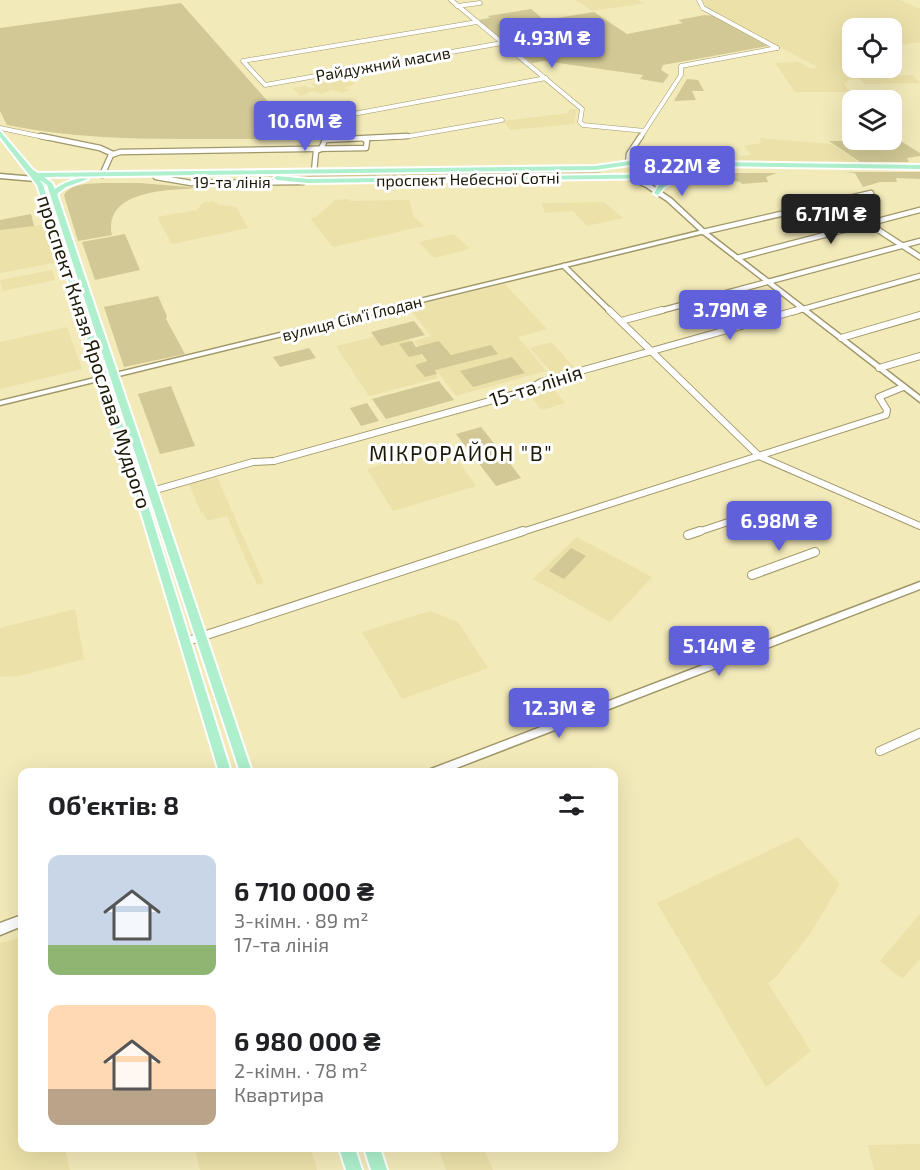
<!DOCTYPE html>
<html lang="uk">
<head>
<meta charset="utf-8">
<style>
  :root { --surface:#fff; --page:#f6f6f6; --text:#202124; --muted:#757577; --accent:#6061da }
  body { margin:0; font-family:"Exo 2",sans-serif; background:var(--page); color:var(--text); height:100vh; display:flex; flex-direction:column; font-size:22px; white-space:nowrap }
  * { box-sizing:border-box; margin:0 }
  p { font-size:20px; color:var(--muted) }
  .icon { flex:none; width:33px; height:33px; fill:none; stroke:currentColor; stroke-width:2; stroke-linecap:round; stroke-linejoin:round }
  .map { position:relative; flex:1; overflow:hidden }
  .sheet { position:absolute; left:18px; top:768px; width:600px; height:384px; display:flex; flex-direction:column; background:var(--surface); border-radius:12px; box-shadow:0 6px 24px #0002 }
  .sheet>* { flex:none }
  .fabs { position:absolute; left:842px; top:18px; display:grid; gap:12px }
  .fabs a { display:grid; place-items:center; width:60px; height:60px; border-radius:12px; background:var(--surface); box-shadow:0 6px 24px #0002; font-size:30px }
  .price { position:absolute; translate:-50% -51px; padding:0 14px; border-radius:6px; background:var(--accent); color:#fff; font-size:20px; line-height:39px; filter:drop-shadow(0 2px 3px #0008) }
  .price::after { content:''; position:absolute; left:50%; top:36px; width:18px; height:14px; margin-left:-9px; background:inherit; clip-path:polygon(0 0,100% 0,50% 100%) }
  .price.on { background:#222; color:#fff }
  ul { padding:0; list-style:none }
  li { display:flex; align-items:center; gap:18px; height:150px; padding:0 30px }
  li span { display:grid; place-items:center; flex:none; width:168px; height:120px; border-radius:12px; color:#555 }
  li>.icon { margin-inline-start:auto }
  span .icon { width:72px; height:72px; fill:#fffc; stroke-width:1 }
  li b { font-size:26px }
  h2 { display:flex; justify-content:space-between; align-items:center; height:72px; padding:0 30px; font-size:26px }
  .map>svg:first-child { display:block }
</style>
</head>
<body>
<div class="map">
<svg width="920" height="1170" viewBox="0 0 920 1170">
  <rect width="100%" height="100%" fill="#f3eaba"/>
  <g fill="#ece1a9">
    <path d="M572,0h65l9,3 -54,8 -14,-10z"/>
    <path d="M702,0h198l20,9v33l-29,4v-18h-39v40h32l12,7h17l7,8 -56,1 -4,-5 -13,1 1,3h-4l6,9h-55l-20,-29 24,-1 12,7 6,-2 -110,-59z"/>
    <path d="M340,80l16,3 -11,5 5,2 -8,3 -11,-3 -9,4 -10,-3 -11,5 -9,-8 13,-2 4,2 6,-1 -3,-3z"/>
    <path d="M570,109h7l-3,15 -64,6 -7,-9 65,-8z"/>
    <path d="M760,138l71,6 29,19 -119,-2 -2,-5 12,-1 -7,-9 17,-3z"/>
    <path d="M349,199l1,2 59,-1 5,17 10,9 -91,21 -23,-29 6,-1 19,-17z"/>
    <path d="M213,201l6,4 17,2 12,21 -76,16 -15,-27 40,-7 7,-8z"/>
    <path d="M604,202l19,16 -36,8 -14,-15 -28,2 -3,-10z"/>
    <path d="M49,224l10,38 -59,11v-43z"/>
    <path d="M454,234l16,15 -36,9 -15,-16z"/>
    <path d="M52,270l3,10 -52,11 -3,-11z"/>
    <path d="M505,284l42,45 -29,8 28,34 -90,25 -42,-55 17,-5 -23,-29z"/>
    <path d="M67,327l15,42 -82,20v-47z"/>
    <path d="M402,330l36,48 -69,18 -33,-50z"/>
    <path d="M551,342l24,26 -22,6 -23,-26z"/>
    <path d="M545,380l20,23 -23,7 -16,-19z"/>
    <path d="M447,446l29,40 -83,25 -26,-42z"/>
    <path d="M217,477l25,57 22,49 -7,2 -30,-69 -20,5 -4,-9 -2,1 -12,-29z"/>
    <path d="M577,537l75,40 -42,45 -77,-43z"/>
    <path d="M75,609l9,50 -65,17 -19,1v-49z"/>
    <path d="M430,611l28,11 30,46 -86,31 -40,-67z"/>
    <path d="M798,837l42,47 -30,50 -35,44 -7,5 43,68 -45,36 -109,-184z"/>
    <path d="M920,914v45l-18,20 -22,-18z"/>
    <path d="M22,937v211h43l5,22h-70v-227z"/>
    <path d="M920,1144v26h-46l-6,-25z"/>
    <path d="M195,1148h116l6,22h-117z"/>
    <path d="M438,1148h45l10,22h-47z"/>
  </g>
  <g fill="#d1c895">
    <path d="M181,3l120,136c-99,-2 -197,6 -294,-14l-7,-14v-83z"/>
    <path d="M531,9l13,11 50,-8 33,22 56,-11 -5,-3 27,-5 9,1 54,30 -105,19 -2,5 8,5 -6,8 -23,-4 3,-4 -99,-14 -12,2 -54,-43 12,-2 -2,-2z"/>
    <path d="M687,79l11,1 6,11h-12l4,9 -22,1z"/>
    <path d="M899,140l21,13v3l-13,2 2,4h-49l-31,-21z"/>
    <path d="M523,171h70l19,4 -308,5 -49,-5 -200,2z"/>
    <path d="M845,172h75v7l-24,-1 1,4h-17l-17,5 -8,-14z"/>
    <path d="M717,173h60l-11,4 2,5 -26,2 -2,-2 -39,-6z"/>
    <path d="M101,183h39l60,5c-29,2 -97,1 -88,47l-34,6 -14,-46c7,-12 24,-11 37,-12z"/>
    <path d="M31,214l3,12 -34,4v-10z"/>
    <path d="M125,234l15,36 -45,10 -13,-38z"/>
    <path d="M158,296l9,20 -1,3 19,35 -61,13 -20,-60z"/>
    <path d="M414,321l11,14 -44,11 -10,-14z"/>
    <path d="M412,341l4,6 23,-6 12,14 40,-10 7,9 -63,16 2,4 -12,3 -10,-12 12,-4 -5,-7 -13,3 -10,-13z"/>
    <path d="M309,348l7,10 -36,9 -7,-10z"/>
    <path d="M512,357l13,16 -52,14 -13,-16z"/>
    <path d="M439,381l15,19 -68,19 -14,-20z"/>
    <path d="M171,386l24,60 -35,8 -22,-60z"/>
    <path d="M367,403l12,18 -18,5 -11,-18z"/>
    <path d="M481,427l20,25 -25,8 -20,-26z"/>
    <path d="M503,454l18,24 -25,8 -19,-25z"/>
    <path d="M571,548l15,8 -22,23 -15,-8z"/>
  </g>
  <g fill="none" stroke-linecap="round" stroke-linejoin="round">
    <g stroke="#a1986a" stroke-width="5">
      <g id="minor-far3">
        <path d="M451,0l131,109 -2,13 3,3 62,6"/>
        <path d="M699,0l4,8 74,40"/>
        <path d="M457,6l23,-3"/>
        <path d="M477,22l-234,39 22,24 237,-42"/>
        <path d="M321,120l225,-42"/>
        <path d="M321,120l13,13 -4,5"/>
        <path d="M0,128l48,10"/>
        <path d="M375,138l35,-2 92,-16"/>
        <path d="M640,138l41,-63v-9l96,-18"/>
      </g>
    </g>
    <g stroke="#a1986a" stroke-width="7">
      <g id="minor-far2">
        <path d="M41,136l59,12 13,6"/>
        <path d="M329,139l2,-3"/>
        <path d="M628,163l1,-9 12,-18"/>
        <path d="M314,172l2,-21 5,-2 4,-9 82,-4"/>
        <path d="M102,175l9,-20 9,-3 246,-4 1,-7 -3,-2"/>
        <path d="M156,177l35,6 112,-1"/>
        <path d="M835,202l85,55"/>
        <path d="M703,232l168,-39"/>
        <path d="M737,258l183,-48"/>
        <path d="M564,266l47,46"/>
        <path d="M656,312l264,-71"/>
        <path d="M793,312l127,-36"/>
      </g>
    </g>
    <g stroke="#a1986a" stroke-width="8">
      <g id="minor-far1">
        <path d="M609,310l150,146 161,70"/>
        <path d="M621,321l41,-11"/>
        <path d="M841,338l79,-23"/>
        <path d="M879,368l41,-12"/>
        <path d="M152,491l101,-29 21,-1 252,-70 15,-9 257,-72"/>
        <path d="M519,533l367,-118 1,-5 -8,-13 24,-10"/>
        <path d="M695,533l84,-28"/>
      </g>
    </g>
    <g stroke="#a1986a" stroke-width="10">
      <g id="minor">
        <path d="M688,535l12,-4"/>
        <path d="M752,575l63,-23"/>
        <path d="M185,642l338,-111"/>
        <path d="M880,751l40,-18"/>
      </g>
    </g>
    <g stroke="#a1986a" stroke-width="3">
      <path id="tertiary" d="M703,230l2,1v2l-705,172v-4z"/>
    </g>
    <g stroke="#a1986a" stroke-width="3">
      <g id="secondary">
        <path d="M0,174l35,3 3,2 -3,2 -35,-3z"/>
        <path d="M628,175l22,9 22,15 35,33 213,164v6l-217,-168 -36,-33 -21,-14 -20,-9 -1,-1z"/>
        <path d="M920,582v7l-474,183h-16l1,-3z"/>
        <path d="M22,915v11l-22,9v-12z"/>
      </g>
    </g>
    <g stroke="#fff" stroke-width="4">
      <g id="primary">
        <path d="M0,131l33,39 5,3 557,-7 42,-6 40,-1 38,3 205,3v4l-205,-3 -38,-3 -40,1 -42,6 -551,7 8,6 3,6c8,-6 24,-13 33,-10l-22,8 -9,7 195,578h-12l-193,-587 -7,-5 3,5 71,211 117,376h-12l-113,-376 -69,-211 -37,-48z"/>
        <path d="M716,167l2,1v2l-39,8 -1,2 -14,7 -5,7 -2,1 -3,-2 5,-8 14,-7 -365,5 -31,-3 -3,-2 3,-2 31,3 375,-5z"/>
        <path d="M339,1148h16l7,22h-16z"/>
        <path d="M364,1148h16l7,22h-16z"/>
      </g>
    </g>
    <use href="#minor-far3" stroke="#fff" stroke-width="4"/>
    <use href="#minor-far2" stroke="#fff" stroke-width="4.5"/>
    <use href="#minor-far1" stroke="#fff" stroke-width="6"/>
    <use href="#minor" stroke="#fff" stroke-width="8"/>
    <use href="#tertiary" fill="#fff" fill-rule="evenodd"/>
    <use href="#secondary" fill="#fff" fill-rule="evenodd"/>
    <use href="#primary" fill="#aef0cd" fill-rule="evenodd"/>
  </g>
  <g text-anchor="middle" stroke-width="6" stroke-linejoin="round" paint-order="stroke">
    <g font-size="16" fill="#1c1907" stroke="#fff">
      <text transform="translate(383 64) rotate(-10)" y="6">Райдужний масив</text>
      <text transform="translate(468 179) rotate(-1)" y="6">проспект Небесної Сотні</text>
      <text x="232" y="188">19-та лінія</text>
      <text transform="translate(352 318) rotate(-14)" y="6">вулиця Сім'ї Глодан</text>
    </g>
    <g font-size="20" fill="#1c1907" stroke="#fff">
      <text transform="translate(94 352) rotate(72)" y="7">проспект Князя Ярослава Мудрого</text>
      <text transform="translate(536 386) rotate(-18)" y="7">15-та лінія</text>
    </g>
    <g font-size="21" letter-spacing="1.5" fill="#1c1907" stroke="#fff">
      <text x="461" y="461">МІКРОРАЙОН "В"</text>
    </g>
  </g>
</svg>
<div class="fabs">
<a><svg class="icon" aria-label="locate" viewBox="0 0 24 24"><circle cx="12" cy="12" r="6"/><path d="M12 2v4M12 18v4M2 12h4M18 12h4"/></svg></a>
<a><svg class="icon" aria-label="layers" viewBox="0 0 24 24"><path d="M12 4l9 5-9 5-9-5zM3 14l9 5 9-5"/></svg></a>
</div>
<b class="price" style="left:552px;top:69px">4.93M ₴</b>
<b class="price" style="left:305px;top:152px">10.6M ₴</b>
<b class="price" style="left:682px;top:197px">8.22M ₴</b>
<b class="price on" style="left:831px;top:245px">6.71M ₴</b>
<b class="price" style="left:730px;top:341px">3.79M ₴</b>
<b class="price" style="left:779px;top:552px">6.98M ₴</b>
<b class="price" style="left:719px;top:677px">5.14M ₴</b>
<b class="price" style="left:559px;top:739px">12.3M ₴</b>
<section class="sheet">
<h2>Об’єктів: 8<svg class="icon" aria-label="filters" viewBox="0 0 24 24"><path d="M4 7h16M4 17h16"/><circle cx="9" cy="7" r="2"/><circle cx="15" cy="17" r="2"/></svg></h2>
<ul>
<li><span style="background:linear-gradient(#c9d6e8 75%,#8fb573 0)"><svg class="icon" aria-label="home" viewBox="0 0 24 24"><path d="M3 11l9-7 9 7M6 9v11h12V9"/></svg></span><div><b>6 710 000 ₴</b><p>3-кімн. · 89 m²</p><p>17-та лінія</p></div></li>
<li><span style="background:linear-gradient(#ffd9b3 70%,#b9a48a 0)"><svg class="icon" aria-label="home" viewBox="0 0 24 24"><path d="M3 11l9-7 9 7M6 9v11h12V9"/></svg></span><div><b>6 980 000 ₴</b><p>2-кімн. · 78 m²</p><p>Квартира</p></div></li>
</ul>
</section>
</div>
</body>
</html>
